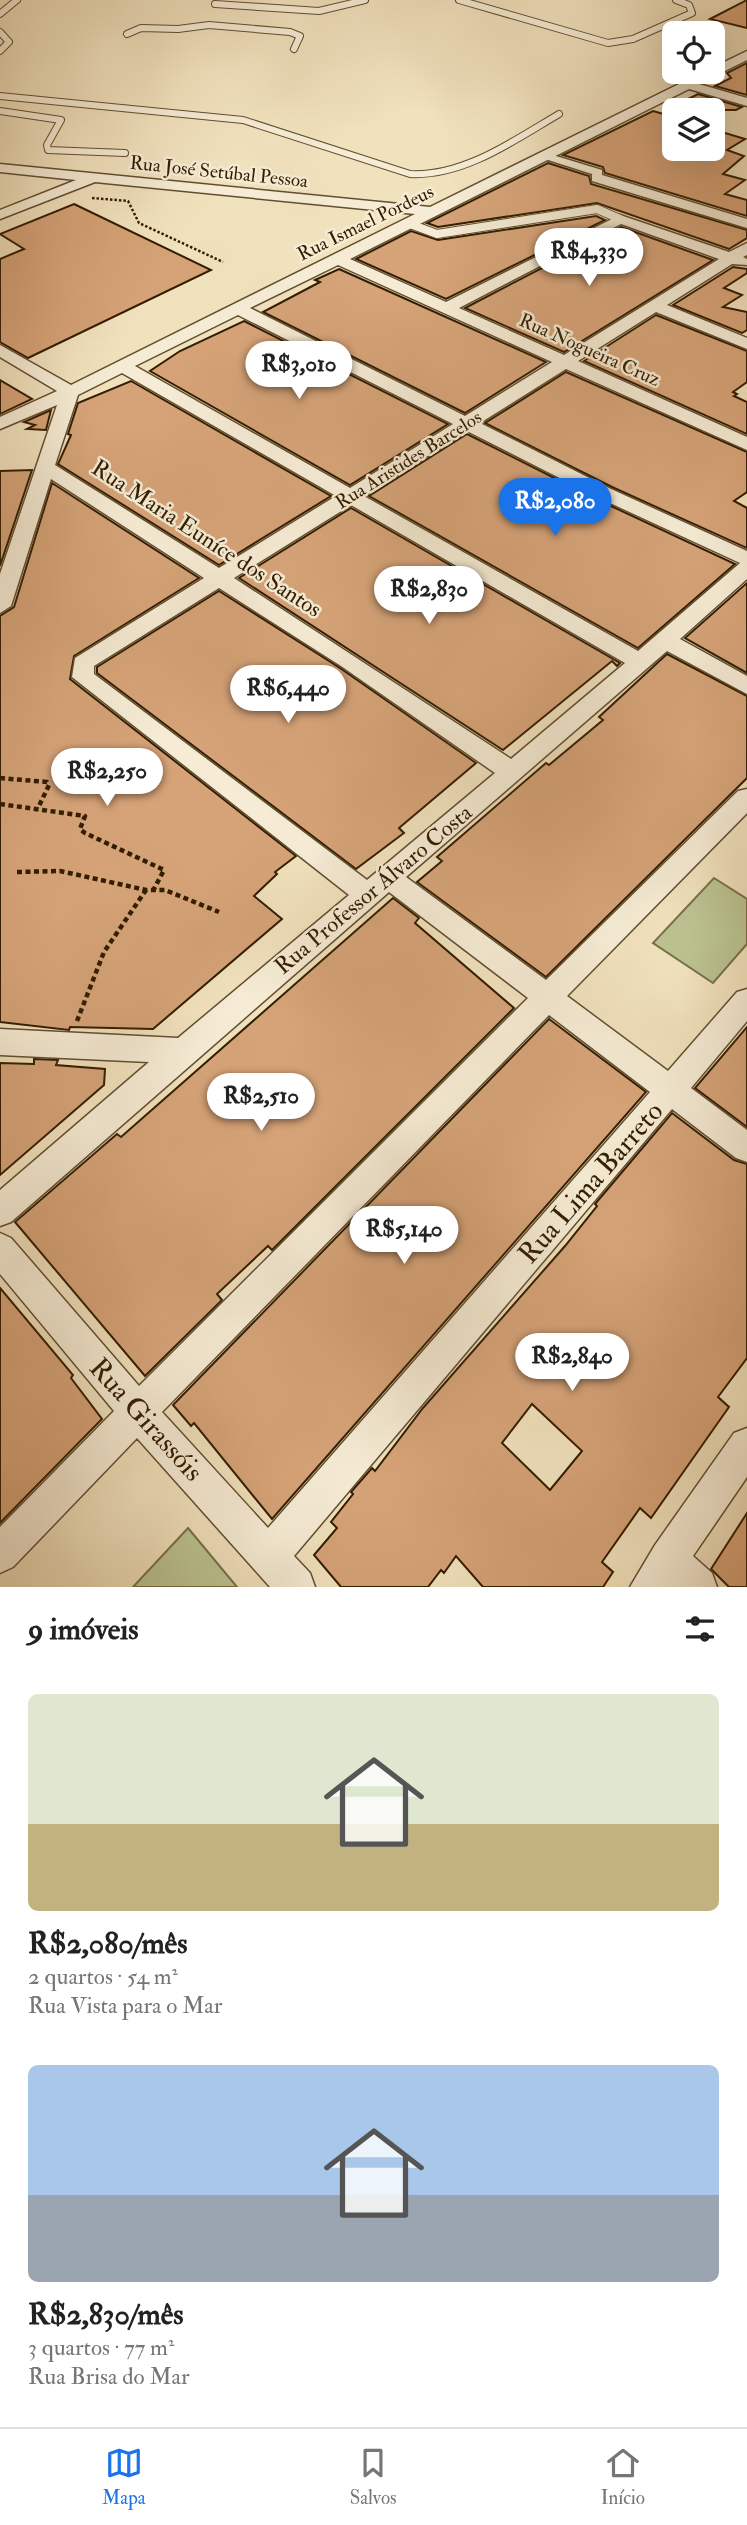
<!DOCTYPE html>
<html lang="pt">
<head>
<meta charset="utf-8">
<style>
  :root { --surface:#fff; --page:#f2f2f2; --text:#222; --muted:#767676; --line:#e0e0e0; --accent:#1a73e8 }
  body { margin:0; font-family:"IM FELL Double Pica",serif; background:var(--page); color:var(--text); height:100vh; display:flex; flex-direction:column; font-size:26px; white-space:nowrap }
  * { box-sizing:border-box; margin:0 }
  p { font-size:23px; color:var(--muted) }
  .icon { flex:none; width:38px; height:38px; fill:none; stroke:currentColor; stroke-width:2; stroke-linecap:round; stroke-linejoin:round }
  .map { position:relative; height:1587px; overflow:hidden }
  .sheet { display:flex; flex-direction:column; background:var(--surface); flex:1 }
  .sheet>* { flex:none }
  .fabs { position:absolute; left:662px; top:21px; display:grid; gap:14px }
  .fabs a { display:grid; place-items:center; width:63px; height:63px; border-radius:10px; background:var(--surface); box-shadow:0 7px 28px #0002; font-size:35px }
  .price { position:absolute; translate:-50% -60px; padding:0 16px; border-radius:24px; background:#fff; color:#222; font-size:23px; line-height:46px; filter:drop-shadow(0 2px 4px #0008) }
  .price::after { content:''; position:absolute; left:50%; top:42px; width:21px; height:16px; margin-left:-10px; background:inherit; clip-path:polygon(0 0,100% 0,50% 100%) }
  .price.active { background:var(--accent); color:#fff }
  ul { padding:0; list-style:none }
  li { display:grid; align-content:center; gap:14px; height:371px; padding:0 28px }
  li span { display:grid; place-items:center; height:217px; border-radius:10px; color:#555 }
  li>.icon { margin-inline-start:auto }
  span .icon { width:126px; height:126px; fill:#fffc; stroke-width:1 }
  li b { font-size:30px }
  h2 { display:flex; justify-content:space-between; align-items:center; height:84px; padding:0 28px; font-size:30px }
  .dock { display:flex; justify-content:space-around; align-items:center; height:98px; border-top:2px solid var(--line); background:var(--surface); font-size:19px; color:var(--muted) }
  .dock a { display:grid; justify-items:center; gap:4px }
  .dock .active { color:var(--accent) }
  .map>svg:first-child { display:block }
</style>
</head>
<body>
<div class="map">
<svg width="747" height="1587" viewBox="0 0 747 1587">
  <rect width="100%" height="100%" fill="#f1e2be"/>
  <filter id="stains"><feTurbulence type="fractalNoise" baseFrequency=".00286" numOctaves="4"/><feColorMatrix values="0 0 0 0 .2 0 0 0 0 .09 0 0 0 0 .02 0 0 0 .5 -.17"/></filter>
  <radialGradient id="worn" r=".72"><stop offset=".6" stop-color="#630" stop-opacity="0"/><stop offset="1" stop-color="#630" stop-opacity=".3"/></radialGradient>
  <g fill="#bbc391" stroke="#777048" stroke-width="2">
    <path d="M714,878l33,21v45l-34,39 -60,-40z"/>
    <path d="M188,1528l49,59h-104z"/>
  </g>
  <g fill="#d6a378" stroke="#331d00" stroke-width="2" fill-rule="evenodd">
    <path d="M747,0v28l-37,-9z"/>
    <path d="M747,63v32l-32,-9 16,-8 -4,-5z"/>
    <path d="M698,94l44,13 -6,3h-70z"/>
    <path d="M653,111l21,6v32h38v-20l33,10 -18,11 17,6 -21,18 22,6 -20,14 22,6v16l-142,-43 -2,-6 -40,-12z"/>
    <path d="M548,163l41,13 2,8 156,46v8l-18,11 -132,-46 -159,24 -11,-4z"/>
    <path d="M74,204l137,66 -183,88 -28,-16v-83l24,-10 -24,-15z"/>
    <path d="M596,216l9,4 -159,79 -90,-40 55,-28 27,9z"/>
    <path d="M621,227l92,33 -149,92 -99,-44z"/>
    <path d="M733,267l14,2v4l-23,15 18,7 -19,12 24,5v18l-5,3 -69,-28z"/>
    <path d="M339,269l207,93 -81,51 -202,-101 57,-30 -5,-2z"/>
    <path d="M656,315l91,36v31l-14,10 4,2 -3,2 13,6v32l-163,-73z"/>
    <path d="M244,321l204,103 -98,61 -200,-114 30,-20z"/>
    <path d="M566,372l181,80v40l-13,9 13,7v40l-135,-61 -127,-64z"/>
    <path d="M0,380l32,19 -32,15z"/>
    <path d="M131,381l200,115 -112,69 -161,-101 13,-29 -3,-1 10,-31z"/>
    <path d="M51,410l-5,20 -19,-1 8,-4 -11,-3z"/>
    <path d="M467,434l129,65 139,65 -97,84 -269,-152z"/>
    <path d="M32,470l-32,96v-95z"/>
    <path d="M52,483l147,95 -125,78 -4,23 226,177 -21,16 2,2 -23,22 28,23 -129,110 -83,-2 -1,3 -69,-8v-406l14,-9z"/>
    <path d="M351,508l269,155 -3,3 -5,-5 -109,89 -264,-172z"/>
    <path d="M747,583v90l-62,-35z"/>
    <path d="M219,591l121,77 136,95 -77,65 5,5 -48,36 -259,-196v-6z"/>
    <path d="M667,654l80,42v82l-201,199 -129,-95 25,-21 -5,-4 109,-94 3,2 54,-45 -4,-3z"/>
    <path d="M393,898l26,20 -4,5 99,85 -242,242 -4,-4 -51,48 5,6 -77,76 -130,-154 102,-88 4,3z"/>
    <path d="M549,1019l97,73 -374,427 -78,-96 -3,3 -18,-21z"/>
    <path d="M747,1027v100l-52,-39z"/>
    <path d="M34,1059l24,1 -2,5 49,4 -1,16 -104,90v-112l34,1z"/>
    <path d="M672,1113l62,47 13,4v194l-29,39 11,10 -78,111 -11,-10 -38,54 11,10 -10,15h-120l-27,-31 -12,17 -3,-3 -13,17h-87l-27,-32 23,-27 -6,-6 22,-28 -2,-2 21,-24 3,3 48,-63 142,-162 32,-40 -2,-2zM532,1404l50,47 -32,39 -48,-47z"/>
    <path d="M0,1288l73,87 -2,3 31,41 -102,104z"/>
    <path d="M747,1513v74h-18l-18,-18z"/>
  </g>
  <g fill="none" stroke-linecap="round" stroke-linejoin="round">
    <g stroke="#624e30" stroke-width="8">
      <g id="service-far1">
        <path d="M459,0l149,43 25,-4 59,-26 -3,-8 -13,-5"/>
        <path d="M215,4l104,7 46,-11"/>
        <path d="M0,14l17,-14"/>
        <path d="M0,32l9,10 -9,9"/>
        <path d="M127,34l14,-6 37,1 31,-4 81,7 10,4 -6,13"/>
        <path d="M0,96l243,24 167,54c53,3 105,-34 149,-60"/>
        <path d="M0,111l61,9 -14,25 1,5 77,3"/>
      </g>
    </g>
    <g stroke="#624e30" stroke-width="10">
      <path id="service" d="M410,224l27,10 160,-25 23,10"/>
    </g>
    <g stroke="#624e30" stroke-width="3">
      <path id="pedestrian" d="M546,153l56,17v8l-9,2 -1,-6 -50,-16 -1,-2z"/>
    </g>
    <g stroke="#624e30" stroke-width="3">
      <g id="minor">
        <path d="M747,51v9l-48,24 48,14v8l-58,-17 -339,170 96,43 174,-87 109,37 18,-9v12l-4,2 4,2v6l-15,-1 -65,41 80,33v11l-91,-37 -78,49 169,76v13l-181,-81 -86,54 131,66 136,62v28l-67,60 67,37v18l-80,-43 -261,226 140,103 192,-189 9,-2v24l-180,183 101,75 69,-79 10,-3v32l-56,67 56,42v32l-11,-4 -64,-49 -378,447 16,17 5,14h-45l-133,-149 -124,129 -13,6v-46l114,-116 -114,-137v-41l11,5 128,148 389,-388 -139,-106 -378,330 -11,4v-36l149,-128 -149,-7v-26l178,9 171,-143 -277,-218 3,-19 129,-80 -153,-99 -40,127 -11,7v-39l57,-169 -57,24v-12l57,-26 -57,-34v-12l71,40 344,-171 -320,-32 -95,37v-9l76,-30 -76,-8v-8l430,43 249,-123 1,-4 32,-8v-4zM621,224l98,35 -155,96 -105,-47zM338,265l214,97 -87,54 -215,-108zM238,315l215,109 -103,64 -215,-122zM122,373l214,123 -117,72 -164,-103 23,-70zM467,431l130,66 143,66 -102,88 -274,-155zM351,505l274,158 -114,96 -277,-181zM219,588l122,78 154,107 -128,107 -273,-206v-8zM549,1015l101,77 -382,436 -106,-116z"/>
        <path d="M592,175h10l145,44v9l-155,-47z"/>
        <path d="M747,1428v49l-54,79 19,17 5,14h-87l25,-42 79,-112z"/>
      </g>
    </g>
    <path stroke="#331d00" stroke-width="2.5" stroke-dasharray="2.5 2" stroke-linecap="butt" d="M92,198l36,3 11,22 84,39"/>
    <g stroke="#331d00" stroke-width="4.5" stroke-dasharray="5 3.5" stroke-linecap="butt">
      <path d="M0,778l47,4 2,3 -11,23"/>
      <path d="M0,804l85,12 -5,13 5,4 79,37 -10,19"/>
      <path d="M17,872l43,-1 86,19h19l54,22"/>
      <path d="M77,1021l27,-69 42,-62"/>
    </g>
    <use href="#service-far1" stroke="#f6ecd5" stroke-width="6"/>
    <use href="#service" stroke="#f6ecd5" stroke-width="8"/>
    <use href="#pedestrian" fill="#f6ecd5" fill-rule="evenodd"/>
    <use href="#minor" fill="#f6ecd5" fill-rule="evenodd"/>
  </g>
  <g text-anchor="middle" stroke-width="5" stroke-linejoin="round" paint-order="stroke">
    <g font-size="19" fill="#331d00" stroke="#f6ecd5">
      <text transform="translate(219 171) rotate(6)" y="7">Rua José Setúbal Pessoa</text>
      <text transform="translate(365 222) rotate(-26)" y="7">Rua Ismael Pordeus</text>
      <text transform="translate(590 349) rotate(24)" y="7">Rua Nogueira Cruz</text>
      <text transform="translate(408 459) rotate(-32)" y="7">Rua Aristides Barcelos</text>
    </g>
    <g font-size="23" fill="#331d00" stroke="#f6ecd5">
      <text transform="translate(207 538) rotate(33)" y="8">Rua Maria Euníce dos Santos</text>
      <text transform="translate(373 889) rotate(-40)" y="8">Rua Professor Álvaro Costa</text>
    </g>
    <g font-size="28" fill="#331d00" stroke="#f6ecd5">
      <text transform="translate(590 1182) rotate(-49)" y="10">Rua Lima Barreto</text>
      <text transform="translate(147 1419) rotate(48)" y="10">Rua Girassóis</text>
    </g>
  </g>
  <rect width="100%" height="100%" filter="url(#stains)"/>
  <rect width="100%" height="100%" fill="url(#worn)"/>
</svg>
<div class="fabs">
<a><svg class="icon" aria-label="locate" viewBox="0 0 24 24"><circle cx="12" cy="12" r="6"/><path d="M12 2v4M12 18v4M2 12h4M18 12h4"/></svg></a>
<a><svg class="icon" aria-label="layers" viewBox="0 0 24 24"><path d="M12 4l9 5-9 5-9-5zM3 14l9 5 9-5"/></svg></a>
</div>
<b class="price" style="left:589px;top:288px">R$4,330</b>
<b class="price" style="left:299px;top:401px">R$3,010</b>
<b class="price active" style="left:555px;top:538px">R$2,080</b>
<b class="price" style="left:429px;top:626px">R$2,830</b>
<b class="price" style="left:288px;top:725px">R$6,440</b>
<b class="price" style="left:107px;top:808px">R$2,250</b>
<b class="price" style="left:261px;top:1133px">R$2,510</b>
<b class="price" style="left:404px;top:1266px">R$5,140</b>
<b class="price" style="left:572px;top:1393px">R$2,840</b>
</div>
<section class="sheet">
<h2>9 imóveis<svg class="icon" aria-label="filters" viewBox="0 0 24 24"><path d="M4 7h16M4 17h16"/><circle cx="9" cy="7" r="2"/><circle cx="15" cy="17" r="2"/></svg></h2>
<ul>
<li><span style="background:linear-gradient(#dfe7d0 60%,#c2b280 0)"><svg class="icon" aria-label="home" viewBox="0 0 24 24"><path d="M3 11l9-7 9 7M6 9v11h12V9"/></svg></span><div><b>R$2,080/mês</b><p>2 quartos · 54 m²</p><p>Rua Vista para o Mar</p></div></li>
<li><span style="background:linear-gradient(#a9c7e8 60%,#9aa5b1 0)"><svg class="icon" aria-label="home" viewBox="0 0 24 24"><path d="M3 11l9-7 9 7M6 9v11h12V9"/></svg></span><div><b>R$2,830/mês</b><p>3 quartos · 77 m²</p><p>Rua Brisa do Mar</p></div></li>
</ul>
</section>
<nav class="dock">
<a class="active"><svg class="icon" aria-label="map" viewBox="0 0 24 24"><path d="M3 6l6-2 6 2 6-2v14l-6 2-6-2-6 2zM9 4v14M15 6v14"/></svg>Mapa</a>
<a><svg class="icon" aria-label="saved" viewBox="0 0 24 24"><path d="M7 4h10v16l-5-4-5 4z"/></svg>Salvos</a>
<a><svg class="icon" aria-label="home" viewBox="0 0 24 24"><path d="M3 11l9-7 9 7M6 9v11h12V9"/></svg>Início</a>
</nav>
</body>
</html>
